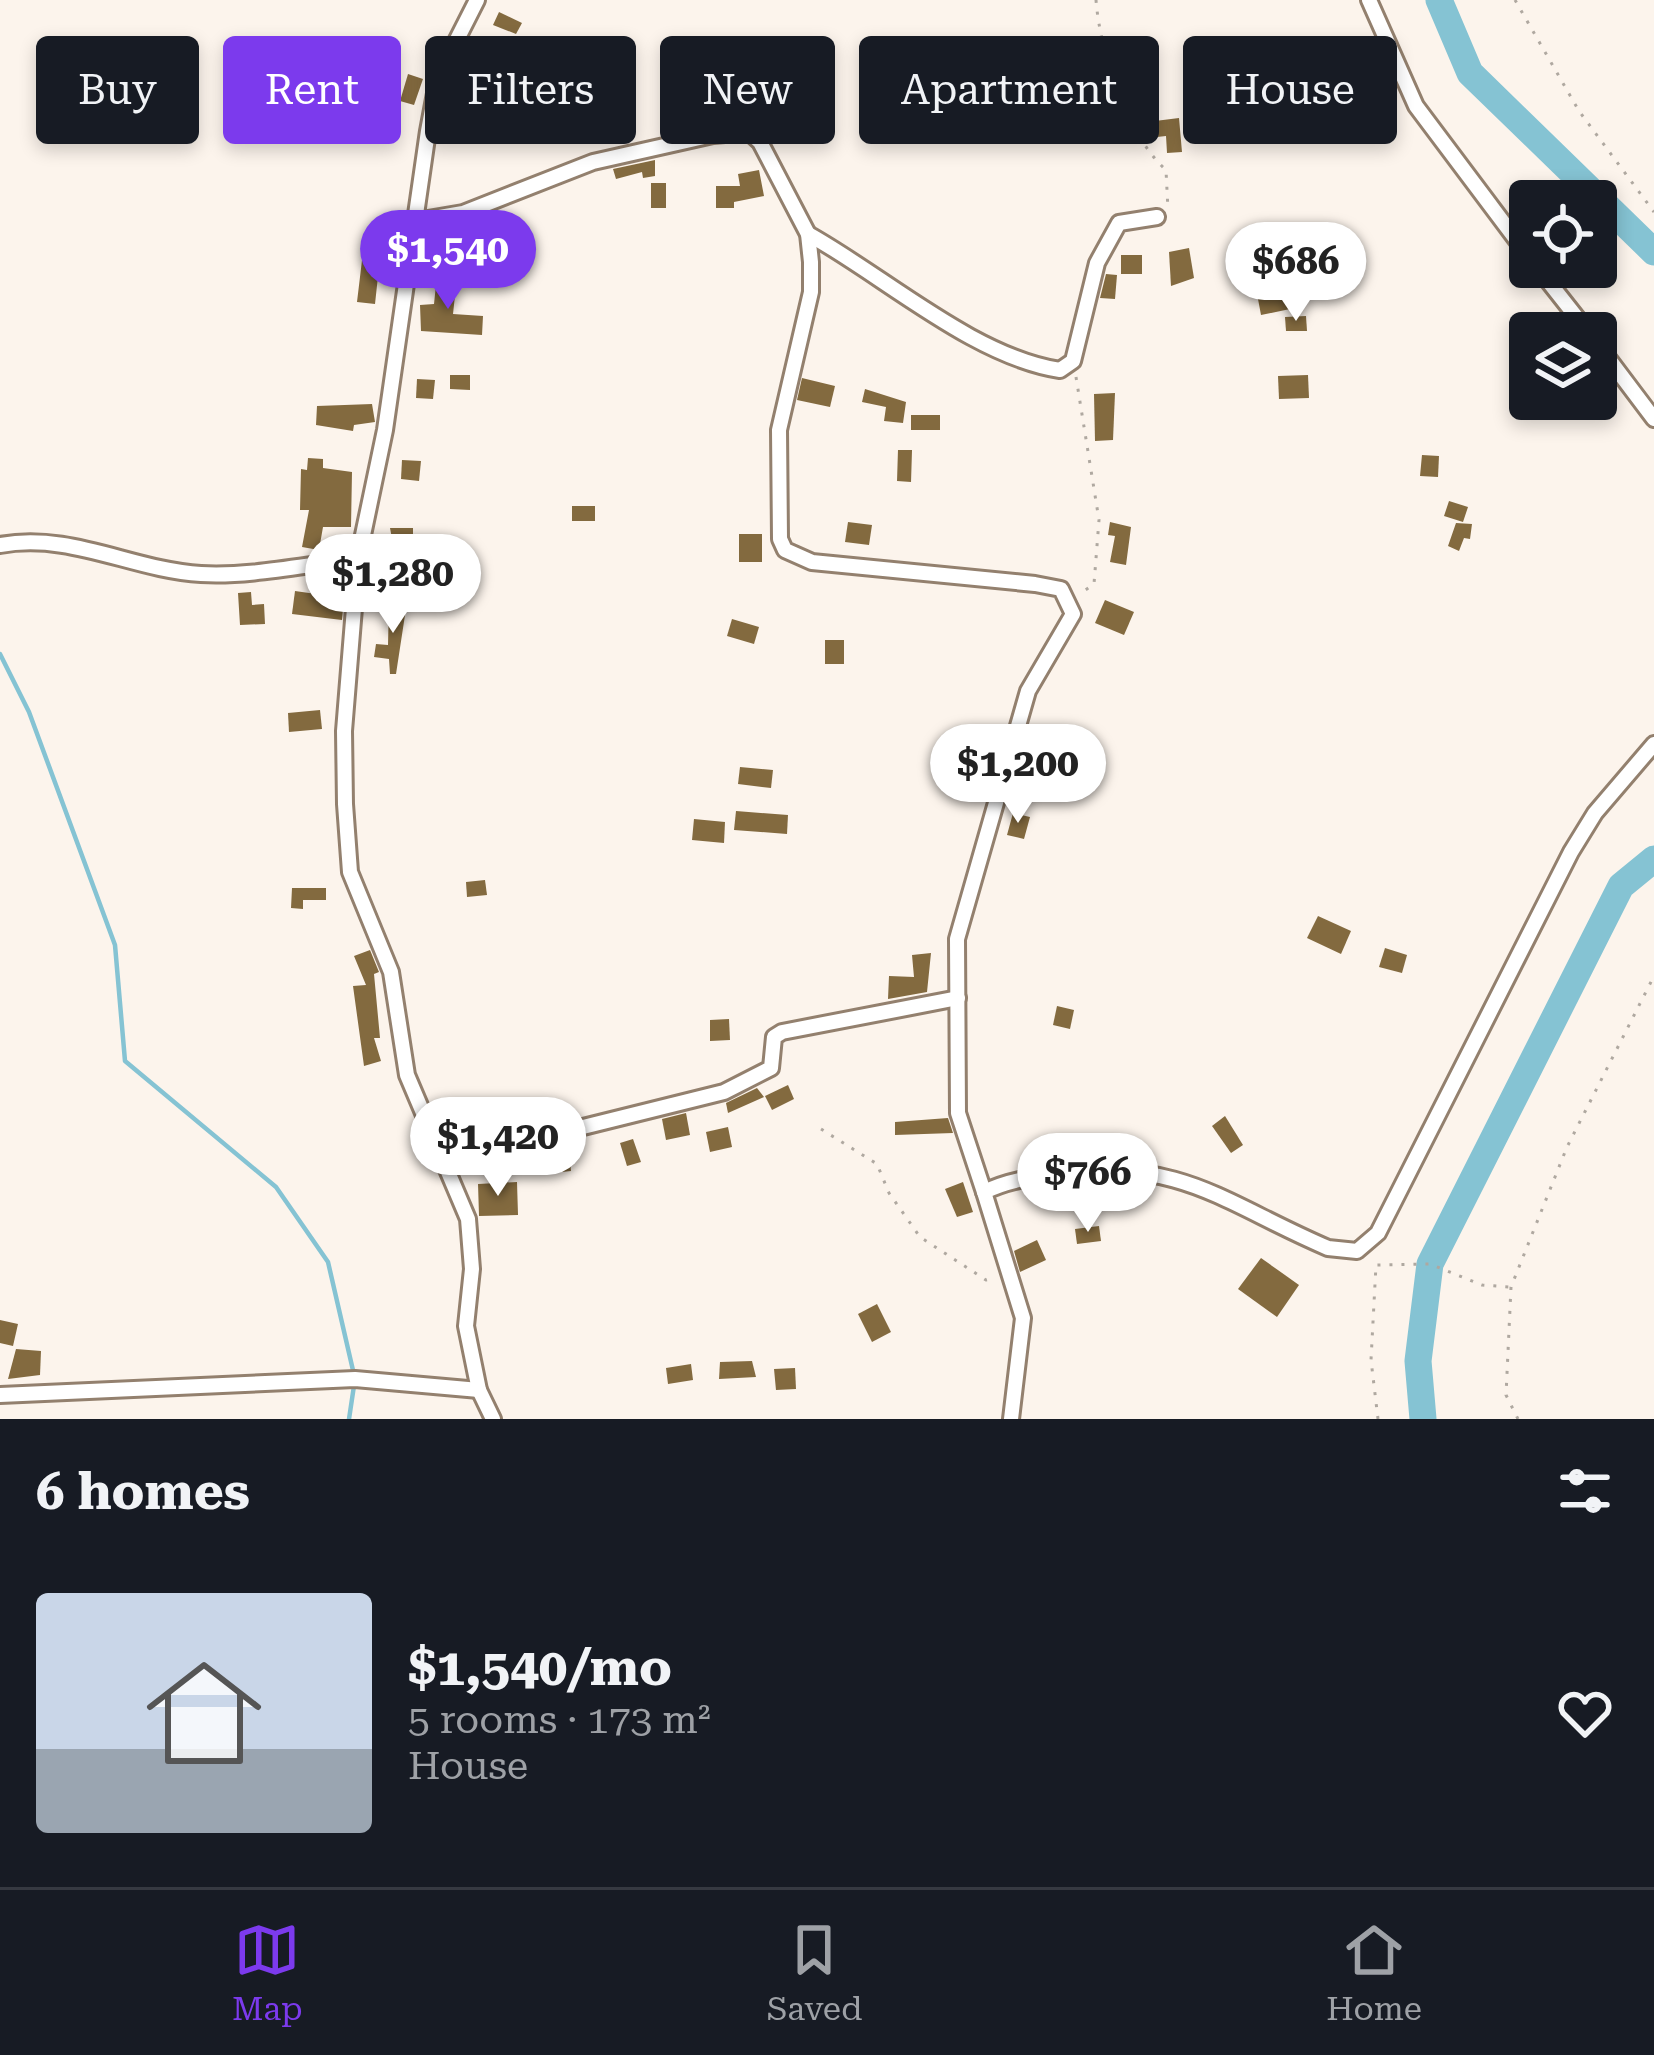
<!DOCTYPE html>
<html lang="en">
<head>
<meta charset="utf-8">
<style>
  :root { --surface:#171b24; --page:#20242c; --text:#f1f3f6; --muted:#9ea1a6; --line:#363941; --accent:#7c3aed }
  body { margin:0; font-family:"Roboto Serif",serif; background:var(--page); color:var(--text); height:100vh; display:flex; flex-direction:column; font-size:45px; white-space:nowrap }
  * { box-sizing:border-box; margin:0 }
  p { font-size:39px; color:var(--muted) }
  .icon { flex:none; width:66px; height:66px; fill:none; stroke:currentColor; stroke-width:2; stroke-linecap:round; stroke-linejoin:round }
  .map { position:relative; height:1419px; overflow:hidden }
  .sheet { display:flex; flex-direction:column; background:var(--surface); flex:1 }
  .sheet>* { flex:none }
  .top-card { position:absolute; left:36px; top:36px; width:1584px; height:108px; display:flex; gap:24px }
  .fabs { position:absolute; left:1509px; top:180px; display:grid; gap:24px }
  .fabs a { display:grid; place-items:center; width:108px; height:108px; border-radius:12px; background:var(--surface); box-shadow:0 6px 18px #0003; font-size:60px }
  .price { position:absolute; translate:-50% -102px; padding:0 27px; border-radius:42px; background:#fff; color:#222; font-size:39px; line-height:78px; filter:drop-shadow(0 3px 6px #0008) }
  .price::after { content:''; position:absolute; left:50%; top:72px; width:36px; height:27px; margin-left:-18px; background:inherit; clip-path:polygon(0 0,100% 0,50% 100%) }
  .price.current { background:var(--accent); color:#fff }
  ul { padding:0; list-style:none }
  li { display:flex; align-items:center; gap:36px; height:300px; padding:0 36px }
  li+li { border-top:3px solid var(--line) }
  li span { display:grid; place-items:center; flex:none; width:336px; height:240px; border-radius:12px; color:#555 }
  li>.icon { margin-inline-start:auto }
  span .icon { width:144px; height:144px; fill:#fffc; stroke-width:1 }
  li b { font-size:51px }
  h2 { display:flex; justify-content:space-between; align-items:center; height:144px; padding:0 36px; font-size:51px }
  .chip { padding:0 42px; border-radius:12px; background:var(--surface); box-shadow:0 6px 18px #0003; font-size:42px; line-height:108px }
  .chip.current { background:var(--accent); color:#fff }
  .tab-bar { display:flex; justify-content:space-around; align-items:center; height:168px; border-top:3px solid var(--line); background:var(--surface); font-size:33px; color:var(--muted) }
  .tab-bar a { display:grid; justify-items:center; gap:6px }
  .tab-bar .current { color:var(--accent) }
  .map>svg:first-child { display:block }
</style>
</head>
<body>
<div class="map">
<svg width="1654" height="1419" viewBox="0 0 1654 1419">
  <rect width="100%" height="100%" fill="#fcf4ec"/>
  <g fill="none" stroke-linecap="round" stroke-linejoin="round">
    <path stroke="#85c3d3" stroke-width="4.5" d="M0,654l29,58 86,233 10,116 151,126 52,75 27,117 -6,40"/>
    <g stroke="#85c3d3" stroke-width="27">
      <path d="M1439,0l31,73 184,179"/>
      <path d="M1423,1419l-5,-58 12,-97 191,-378 33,-27"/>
    </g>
  </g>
  <g fill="#836a3f">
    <path d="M499,12l23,11 -6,11 -23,-9z"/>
    <path d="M715,73v10l32,4 -3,24 -28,-3 1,-11 -18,1 -1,-24z"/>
    <path d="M408,74l15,5 -9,26 -14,-4z"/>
    <path d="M764,80h22v15l-22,1z"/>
    <path d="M449,82l40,6 -5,24 -24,-5 2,-10 -16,-3z"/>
    <path d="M1179,118l3,34 -15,1 -1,-17 -9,1 -2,-16z"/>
    <path d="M655,160v16l-12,2 -1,-6 -26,7 -3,-10z"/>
    <path d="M759,170l5,26 -30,6v6h-18v-22h24l-2,-12z"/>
    <rect x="651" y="183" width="15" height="25"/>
    <path d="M1189,248l5,30 -23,8 -2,-34z"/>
    <path d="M363,252l33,5 -1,12 -16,-2 -4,37 -18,-2z"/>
    <rect x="1121" y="255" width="21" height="19"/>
    <path d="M1106,274l11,1 -2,24 -15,-1z"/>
    <path d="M437,275l20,2 -4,37 30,2 -1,19 -61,-4 -1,-26 14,-1z"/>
    <path d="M1287,294l3,15 -29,6 -3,-16z"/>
    <path d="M1306,316l1,15h-21l-1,-14z"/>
    <path d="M450,375h20v15l-20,-1z"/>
    <path d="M1308,375l1,23 -30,1 -1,-23z"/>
    <path d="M802,378l33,8 -5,21 -33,-7z"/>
    <path d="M417,379l18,1 -2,19 -17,-1z"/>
    <path d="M865,389l41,13 -3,21 -19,-2 2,-14 -24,-5z"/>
    <path d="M1115,393l-2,47 -18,1 -1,-47z"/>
    <path d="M372,404l3,18 -21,3 -1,6 -37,-6 1,-19z"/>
    <rect x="911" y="415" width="29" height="15"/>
    <path d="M898,450h14l-1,32 -14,-1z"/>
    <path d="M1422,455l17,1 -1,21 -18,-1z"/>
    <path d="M308,458l15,1v9l29,4 -1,55h-28l-4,23 -17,-3 7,-37h-9l1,-41 6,1z"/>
    <path d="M402,460l19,1 -2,20 -18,-2z"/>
    <path d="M1449,501l19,6 -5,15 -19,-6z"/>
    <rect x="572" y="506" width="23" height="15"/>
    <path d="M848,522l24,3 -3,20 -24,-3z"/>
    <path d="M1110,522l21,5 -5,38 -16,-3 5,-26 -7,-1z"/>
    <path d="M1456,523l16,1 -2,15 -6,-1 -5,13 -11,-5z"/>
    <path d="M390,528h23v21h-19z"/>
    <rect x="739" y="534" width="23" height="28"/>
    <path d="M295,591l49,7 -2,22 -50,-6z"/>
    <path d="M251,592l1,13 12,-1 1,20 -25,1 -2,-32z"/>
    <path d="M1105,600l29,12 -10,23 -29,-12z"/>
    <path d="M389,602h18l-11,72h-6l-1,-15 -15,-2 2,-13 12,1z"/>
    <path d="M732,619l27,8 -5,17 -27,-8z"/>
    <rect x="825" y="640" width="19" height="24"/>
    <path d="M320,710l2,19 -33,3 -1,-19z"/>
    <path d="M740,767l33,3 -2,18 -33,-4z"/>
    <path d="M736,811l52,4 -1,19 -53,-4z"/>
    <path d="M1013,813l17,4 -6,22 -17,-4z"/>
    <path d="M694,819l31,3 -1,21 -32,-3z"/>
    <path d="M485,880l2,15 -20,2 -1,-15z"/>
    <path d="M292,888h34v12h-23v9l-12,-1z"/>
    <path d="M1318,916l33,15 -10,23 -34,-16z"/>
    <path d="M1385,948l22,7 -5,18 -23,-6z"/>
    <path d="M370,950l9,22 -5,2 6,64h-6l7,23 -17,5 -11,-80 13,-1 -12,-29z"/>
    <path d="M931,953l-4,39 -39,7 1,-23 25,1 -2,-22z"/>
    <path d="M1057,1006l17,4 -4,19 -17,-4z"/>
    <path d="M729,1019l1,21 -20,1v-21z"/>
    <path d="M788,1085l6,14 -22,11 -7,-14z"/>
    <path d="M757,1088l7,9 -36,16 -2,-10z"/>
    <path d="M686,1113l4,22 -24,5 -4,-21z"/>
    <path d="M1225,1116l18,29 -12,8 -19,-27z"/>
    <path d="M948,1118l5,15 -58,2v-13z"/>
    <path d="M728,1127l4,20 -22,5 -4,-20z"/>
    <path d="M633,1139l8,23 -14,4 -7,-23z"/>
    <path d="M569,1151l2,20 -19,2 -3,-19z"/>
    <path d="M517,1182l1,33 -39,1 -1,-32z"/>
    <path d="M963,1182l10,30 -16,5 -12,-28z"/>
    <path d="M1099,1226l2,15 -24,3 -2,-15z"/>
    <path d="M1037,1240l9,20 -26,12 -6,-21z"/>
    <path d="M1261,1258l38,27 -22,32 -39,-28z"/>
    <path d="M877,1304l14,28 -19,10 -14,-28z"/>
    <path d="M0,1320l18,4 -5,22 -13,-3z"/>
    <path d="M16,1349l25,2 -1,24 -32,4z"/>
    <path d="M752,1361l4,16 -37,2 1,-17z"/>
    <path d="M691,1364l2,16 -25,4 -2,-16z"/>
    <path d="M795,1368l1,21 -20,1 -2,-21z"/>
  </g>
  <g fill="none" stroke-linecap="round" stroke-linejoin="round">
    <g stroke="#93806e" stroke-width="20">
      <g id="street">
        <path d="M477,0l-39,77 -10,54 -43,299 -27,129 -14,172 1,73 5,68 41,100 16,103 61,144 4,50 -6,57 13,64 14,29"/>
        <path d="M1369,0l47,106 114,152"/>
        <path d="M416,221l47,-8 130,-51 120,-27 36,-3 11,10 48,92 3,28v30l-32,138 1,109 5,11 27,12 223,22 26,5 12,25 -45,77 -71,248 1,174 26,79"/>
        <path d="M808,234c76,42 166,123 252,136l13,-9 24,-98 22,-40 38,-6"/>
        <path d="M1537,267l52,66"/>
        <path d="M1596,342l58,77"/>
        <path d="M0,545c71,-13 132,25 201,29 50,3 107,-10 157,-15"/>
        <path d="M446,1161l278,-69 47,-24 3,-31 8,-5 176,-34"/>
        <path d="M0,1395l355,-16 124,11"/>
        <path d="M1011,1419l12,-101 -39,-126c27,-13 51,-15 81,-19 119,-13 160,31 263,75l29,3 21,-18 193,-381 24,-39 59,-69"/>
      </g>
    </g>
    <g stroke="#afa8a0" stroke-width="3" stroke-dasharray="3 9" stroke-linecap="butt">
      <path d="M1096,0c4,53 31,135 70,170l2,40"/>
      <path d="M1515,0l64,111 75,101"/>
      <path d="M1076,377l23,143 -5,64 -13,9"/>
      <path d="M821,1129l56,35 12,29 31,44 66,43 7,-2"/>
      <path d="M1378,1419l-7,-59 5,-95 54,-1 52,21 27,2"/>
      <path d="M1518,1419l-12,-24 5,-108 56,-140 87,-171"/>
    </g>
    <use href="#street" stroke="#fff" stroke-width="14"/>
  </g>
</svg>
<div class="fabs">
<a><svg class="icon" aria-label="locate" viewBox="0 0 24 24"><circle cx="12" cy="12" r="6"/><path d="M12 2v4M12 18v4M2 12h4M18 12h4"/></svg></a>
<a><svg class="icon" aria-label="layers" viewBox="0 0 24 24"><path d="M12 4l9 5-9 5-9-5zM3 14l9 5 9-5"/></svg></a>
</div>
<b class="price current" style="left:448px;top:312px">$1,540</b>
<b class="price" style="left:1296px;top:324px">$686</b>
<b class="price" style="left:393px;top:636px">$1,280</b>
<b class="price" style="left:1018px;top:826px">$1,200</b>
<b class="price" style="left:498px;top:1199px">$1,420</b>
<b class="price" style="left:1088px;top:1235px">$766</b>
<div class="top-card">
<a class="chip">Buy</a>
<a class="chip current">Rent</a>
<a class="chip">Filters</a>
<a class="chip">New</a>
<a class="chip">Apartment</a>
<a class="chip">House</a>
</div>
</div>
<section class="sheet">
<h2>6 homes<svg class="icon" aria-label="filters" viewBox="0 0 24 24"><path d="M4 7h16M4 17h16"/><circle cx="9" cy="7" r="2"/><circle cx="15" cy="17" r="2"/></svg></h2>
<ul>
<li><span style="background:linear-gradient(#c9d6e8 65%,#9aa5b1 0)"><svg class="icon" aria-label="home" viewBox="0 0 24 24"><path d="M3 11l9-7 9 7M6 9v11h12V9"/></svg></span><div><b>$1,540/mo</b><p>5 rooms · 173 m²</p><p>House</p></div><svg class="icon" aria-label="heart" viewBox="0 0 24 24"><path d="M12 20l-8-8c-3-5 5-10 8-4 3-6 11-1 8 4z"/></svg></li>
</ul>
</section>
<nav class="tab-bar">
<a class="current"><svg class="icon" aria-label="map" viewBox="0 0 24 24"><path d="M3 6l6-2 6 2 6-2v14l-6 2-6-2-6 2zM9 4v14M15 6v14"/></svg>Map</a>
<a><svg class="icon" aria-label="saved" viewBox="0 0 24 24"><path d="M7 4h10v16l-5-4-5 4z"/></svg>Saved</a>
<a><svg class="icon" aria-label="home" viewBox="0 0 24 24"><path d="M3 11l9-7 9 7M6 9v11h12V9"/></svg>Home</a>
</nav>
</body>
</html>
